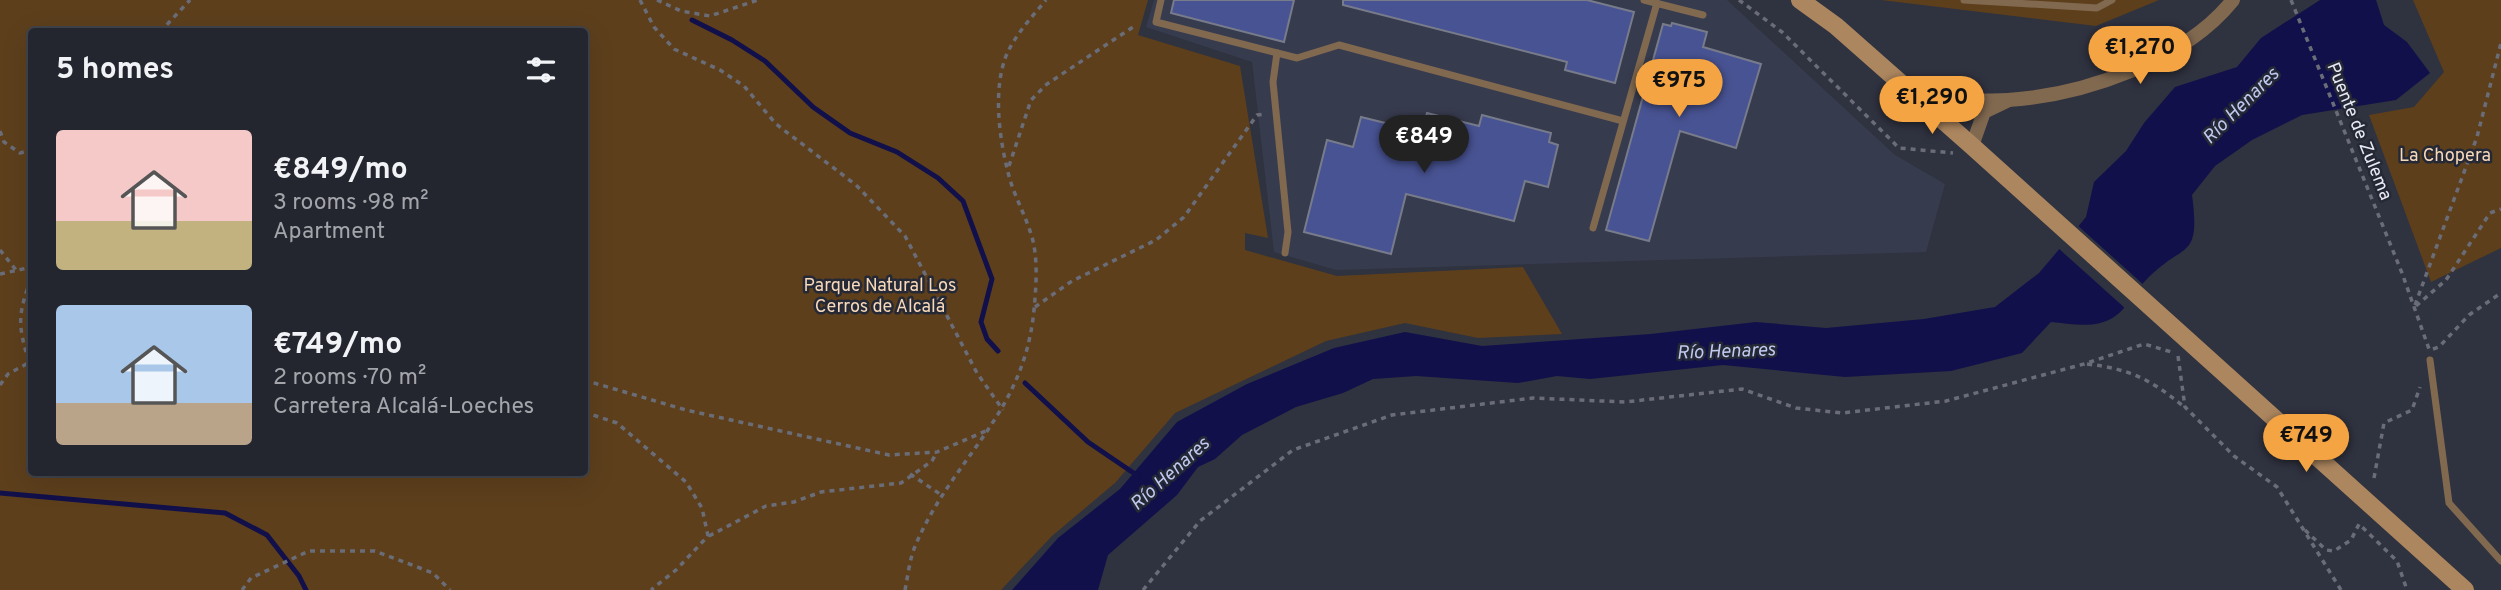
<!DOCTYPE html>
<html lang="en">
<head>
<meta charset="utf-8">
<style>
  :root { --surface:#23262f; --page:#2b2e37; --text:#f1f3f6; --muted:#a3a5aa; --line:#40434b; --accent:#f4a443 }
  body { margin:0; font-family:Overpass,sans-serif; background:var(--page); color:var(--text); height:100vh; display:flex; flex-direction:column; font-size:26px; white-space:nowrap }
  * { box-sizing:border-box; margin:0 }
  p { font-size:23px; color:var(--muted) }
  .icon { flex:none; width:38px; height:38px; fill:none; stroke:currentColor; stroke-width:2; stroke-linecap:round; stroke-linejoin:round }
  .map { position:relative; flex:1; overflow:hidden }
  .sheet { position:absolute; left:28px; top:28px; width:560px; height:448px; display:flex; flex-direction:column; background:var(--surface); border-radius:7px; box-shadow:0 7px 28px #0002,0 0 0 2px var(--line) }
  .sheet>* { flex:none }
  .price { position:absolute; translate:-50% -60px; padding:0 16px; border-radius:24px; background:var(--accent); color:#111; font-size:23px; line-height:46px; filter:drop-shadow(0 2px 4px #0008) }
  .price::after { content:''; position:absolute; left:50%; top:42px; width:21px; height:16px; margin-left:-10px; background:inherit; clip-path:polygon(0 0,100% 0,50% 100%) }
  .price.selected { background:#222; color:#fff }
  ul { padding:0; list-style:none }
  li { display:flex; align-items:center; gap:21px; height:175px; padding:0 28px }
  li span { display:grid; place-items:center; flex:none; width:196px; height:140px; border-radius:7px; color:#555 }
  li>.icon { margin-inline-start:auto }
  span .icon { width:84px; height:84px; fill:#fffc; stroke-width:1 }
  li b { font-size:30px }
  h2 { display:flex; justify-content:space-between; align-items:center; height:84px; padding:0 28px; font-size:30px }
  .map>svg:first-child { display:block }
</style>
</head>
<body>
<div class="map">
<svg width="2501" height="590" viewBox="0 0 2501 590">
  <rect width="100%" height="100%" fill="#2f323f"/>
  <path fill="#373b4e" d="M1154,0h573l168,155 50,29 -19,68 -590,18 -62,-18 -22,-190 -106,-35z"/>
  <g fill="#5d3f1c" fill-rule="evenodd">
    <path d="M0,0h1148l-10,35 102,31 28,172 -23,-5v17l92,26 186,-9 39,67 -84,4 -73,-15 -79,18 -151,72 -60,70 -63,53 -51,54h-1001zM32,32h552v440h-552z"/>
    <path d="M1881,0h278l-63,26z"/>
    <path d="M2413,0h88v248l-70,34 -62,-167 45,-8 30,-35z"/>
  </g>
  <path fill="#11104b" d="M2320,0h56l8,25 23,17 23,31 -34,27 -94,15 -50,25 -37,26 -23,29c9,67 -9,46 -46,85 -11,10 -19,29 -32,37 -18,12 -43,7 -63,5l-29,31 -71,18 -106,6 -122,-12 -133,14 -33,-3 -39,7 -102,-7 -43,3 -30,14 -47,14 -54,28 -27,24 -17,8 -21,28 -69,60 -10,35h-86l46,-52 62,-49 57,-67 70,-38 87,-36 71,-16 77,14 169,-12 105,-12 70,6 98,-9 71,-12 44,-34 34,-40 13,-16 8,-35 32,-31 18,-28 31,-36 62,-20 24,-29z"/>
  <path fill="#2f323f" d="M2076,224l69,62 -19,23 -69,-62z"/>
  <g fill="none" stroke-linecap="round" stroke-linejoin="round">
    <g stroke="#11104b" stroke-width="5">
      <path d="M692,20l40,20 33,21 48,46 37,26 47,19 41,26 25,23 29,78 -11,43 6,17 11,12"/>
      <path d="M1025,383l63,59 50,34"/>
      <path d="M0,493l225,20 42,22 32,41 7,14"/>
    </g>
  </g>
  <g fill="#485393" stroke="#777b8a" stroke-width="2">
    <path d="M1174,0h120l-10,42 -113,-29z"/>
    <path d="M1343,0h244l47,12 -19,71 -50,-13 2,-8 -224,-57z"/>
    <path d="M1672,23l35,9 -4,15 58,17 -25,84 -56,-17 -31,110 -43,-11 57,-206 8,2z"/>
    <path d="M1427,113l52,13 3,-11 69,18 -2,9 9,3 -10,42 -23,-6 -11,40 -108,-27 -15,60 -87,-22 23,-92 26,7 8,-30 61,15z"/>
  </g>
  <g fill="none" stroke-linecap="round" stroke-linejoin="round">
    <g stroke="#6a6d78" stroke-width="3.5" stroke-dasharray="5 5" stroke-linecap="butt">
      <path d="M640,0l14,27 20,22 46,21 24,16 32,38 80,61 49,51 72,137 26,37"/>
      <path d="M657,0l24,11 29,5 48,-16"/>
      <path d="M1739,0l43,32 117,116 54,5"/>
      <path d="M2291,0l111,273 27,76"/>
      <path d="M160,32l30,-32"/>
      <path d="M0,131l4,11 16,11 12,-3"/>
      <path d="M1009,166l22,-66 16,-16 89,-59"/>
      <path d="M0,250l16,20"/>
      <path d="M0,274l32,-7"/>
      <path d="M2415,305l62,-168 24,-94"/>
      <path d="M2416,306l30,-26 44,-67 11,-4"/>
      <path d="M1035,307l37,-26 84,-41 28,-23 73,-102 8,-1"/>
      <path d="M2433,349l6,-2 30,-32 32,-22"/>
      <path d="M2178,356l7,51 49,49 43,31 64,103"/>
      <path d="M29,362c-12,-39 -11,-48 3,-86"/>
      <path d="M2087,364c43,5 63,15 96,42"/>
      <path d="M584,380l102,30 203,45 48,-3 51,-22"/>
      <path d="M0,385l8,-11 24,-13"/>
      <path d="M584,412l33,11 69,59 16,26 6,28 -32,34 -25,20"/>
      <path d="M910,474l33,22"/>
      <path d="M2374,478l10,-55 28,-13 8,-23"/>
      <path d="M2305,530l21,20 8,1 17,-11 8,-16 38,37 10,29"/>
      <path d="M709,536l57,-30 28,-4 27,-10 80,-9 31,-22 5,-9"/>
      <path d="M242,590l9,-12 58,-27h66l58,22 17,17"/>
      <path d="M905,590c3,-15 5,-33 11,-46 38,-88 108,-129 118,-234 2,-22 4,-47 -1,-69 -6,-24 -20,-46 -25,-69 -9,-35 -15,-82 -2,-116 9,-21 25,-38 40,-56"/>
      <path d="M1143,590l57,-69 93,-71 99,-35 141,-17 92,4 117,-13 54,19 46,5 104,-12 138,-37 60,-20 31,9"/>
    </g>
    <g stroke="#816950" stroke-width="7">
      <path d="M1161,0l-5,22 141,36 42,-13 284,76"/>
      <path d="M1644,0l59,15"/>
      <path d="M1964,0l133,8 15,-8"/>
      <path d="M1277,53l-4,29 15,150 -3,21"/>
      <path d="M1593,228l64,-225"/>
      <path d="M2430,360l19,143 52,58"/>
    </g>
    <g stroke="#816950" stroke-width="14">
      <path d="M1917,97c30,1 61,5 91,3 76,-5 176,-39 225,-100"/>
      <path d="M1972,146l12,-34 23,-11"/>
    </g>
    <path stroke="#ac865f" stroke-width="18" d="M1800,0l36,26 136,120 493,444"/>
  </g>
  <g text-anchor="middle" stroke-width="5" stroke-linejoin="round" paint-order="stroke">
    <g font-size="18" fill="#e9ebf4" stroke="#252835">
      <text transform="translate(2360 131) rotate(68)" y="6">Puente de Zulema</text>
    </g>
    <g font-size="18" fill="#f7d8b9" stroke="#252835">
      <text x="2445" y="161">La Chopera</text>
      <text x="880" y="291">Parque Natural Los<tspan x="880" dy="21">Cerros de Alcalá</tspan></text>
    </g>
    <g font-size="19" font-style="italic" fill="#c0c9ef" stroke="#252835">
      <text transform="translate(2240 105) rotate(-45)" y="7">Río Henares</text>
      <text transform="translate(1726 350) rotate(-2)" y="7">Río Henares</text>
      <text transform="translate(1169 473) rotate(-42)" y="7">Río Henares</text>
    </g>
  </g>
</svg>
<b class="price" style="left:2140px;top:86px">€1,270</b>
<b class="price" style="left:1679px;top:119px">€975</b>
<b class="price" style="left:1932px;top:136px">€1,290</b>
<b class="price selected" style="left:1424px;top:175px">€849</b>
<b class="price" style="left:2306px;top:474px">€749</b>
<section class="sheet">
<h2>5 homes<svg class="icon" aria-label="filters" viewBox="0 0 24 24"><path d="M4 7h16M4 17h16"/><circle cx="9" cy="7" r="2"/><circle cx="15" cy="17" r="2"/></svg></h2>
<ul>
<li><span style="background:linear-gradient(#f6c9c9 65%,#c2b280 0)"><svg class="icon" aria-label="home" viewBox="0 0 24 24"><path d="M3 11l9-7 9 7M6 9v11h12V9"/></svg></span><div><b>€849/mo</b><p>3 rooms · 98 m²</p><p>Apartment</p></div></li>
<li><span style="background:linear-gradient(#a9c7e8 70%,#b9a48a 0)"><svg class="icon" aria-label="home" viewBox="0 0 24 24"><path d="M3 11l9-7 9 7M6 9v11h12V9"/></svg></span><div><b>€749/mo</b><p>2 rooms · 70 m²</p><p>Carretera Alcalá-Loeches</p></div></li>
</ul>
</section>
</div>
</body>
</html>
